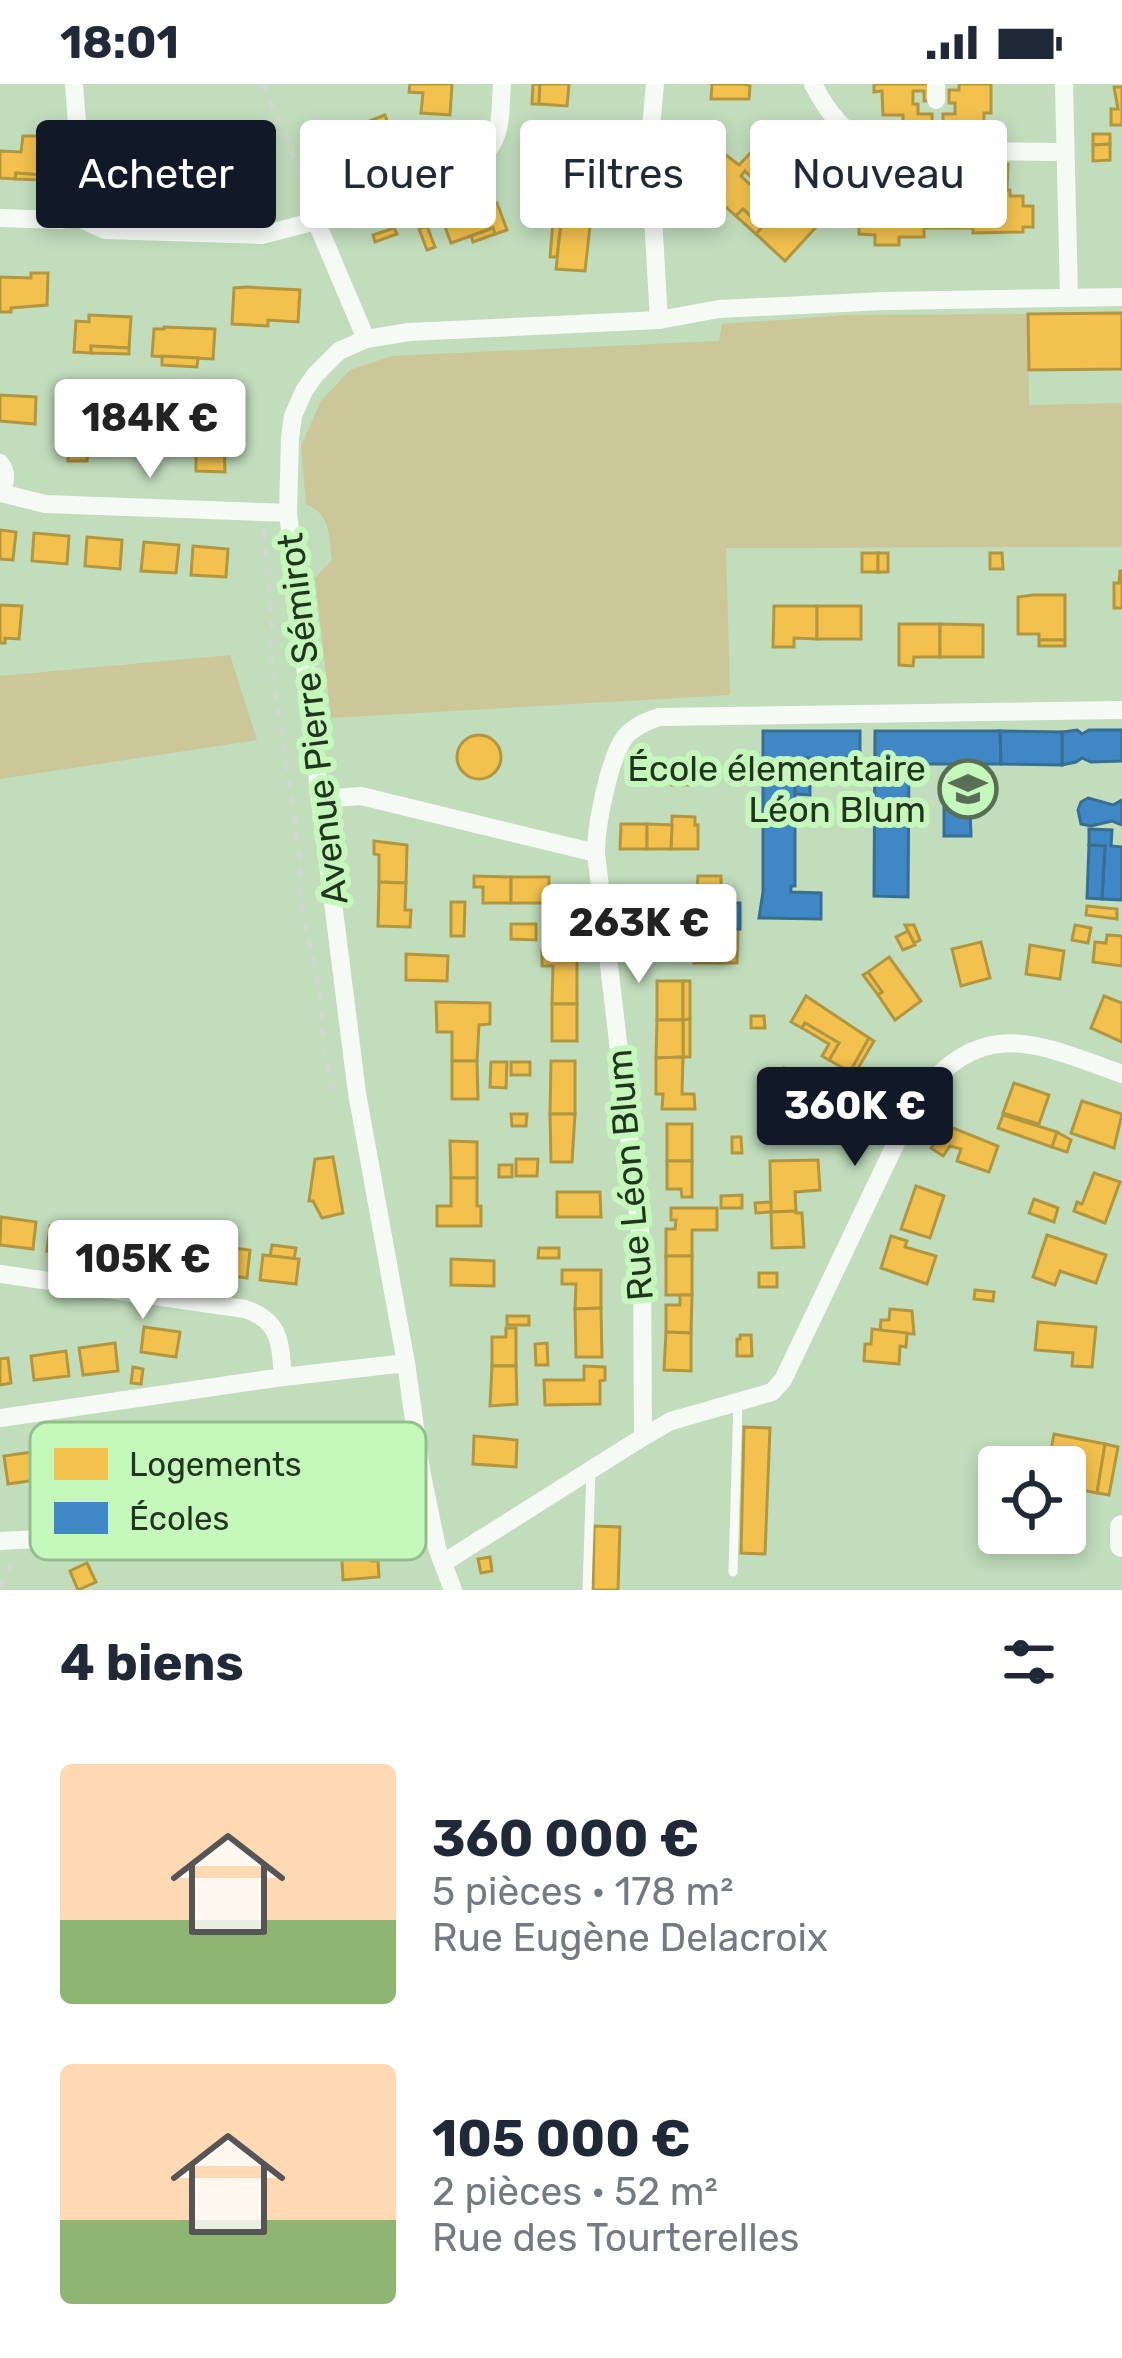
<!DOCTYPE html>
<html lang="fr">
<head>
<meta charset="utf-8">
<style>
  :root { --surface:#fff; --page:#f6f6f7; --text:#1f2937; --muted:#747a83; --accent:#111827 }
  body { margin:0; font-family:Rubik,sans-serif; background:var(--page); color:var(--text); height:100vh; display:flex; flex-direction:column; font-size:45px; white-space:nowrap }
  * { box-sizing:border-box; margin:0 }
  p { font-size:39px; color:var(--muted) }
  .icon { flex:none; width:66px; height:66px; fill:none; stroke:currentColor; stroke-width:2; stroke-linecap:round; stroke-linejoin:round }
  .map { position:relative; height:1506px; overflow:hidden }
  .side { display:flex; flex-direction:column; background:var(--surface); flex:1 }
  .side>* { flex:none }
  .banner { position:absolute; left:36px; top:36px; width:1050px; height:108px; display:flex; gap:24px }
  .controls { position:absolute; left:978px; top:1362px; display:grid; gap:24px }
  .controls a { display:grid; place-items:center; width:108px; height:108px; border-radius:12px; background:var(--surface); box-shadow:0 6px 18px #0003; font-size:60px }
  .price { position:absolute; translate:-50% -102px; padding:0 27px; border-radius:12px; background:#fff; color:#222; font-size:39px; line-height:78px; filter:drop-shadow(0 3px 6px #0008) }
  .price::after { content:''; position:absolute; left:50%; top:72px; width:36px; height:27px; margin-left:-18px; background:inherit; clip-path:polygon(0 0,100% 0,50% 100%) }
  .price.selected { background:var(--accent); color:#fff }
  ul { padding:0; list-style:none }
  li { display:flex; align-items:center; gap:36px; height:300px; padding:0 60px }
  li span { display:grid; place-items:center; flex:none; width:336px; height:240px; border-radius:12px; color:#555 }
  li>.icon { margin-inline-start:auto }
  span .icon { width:144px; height:144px; fill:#fffc; stroke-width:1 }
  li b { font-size:51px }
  h2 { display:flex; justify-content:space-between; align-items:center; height:144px; padding:0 60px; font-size:51px }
  .chip { padding:0 42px; border-radius:12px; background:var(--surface); box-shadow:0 6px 18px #0003; font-size:42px; line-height:108px }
  .chip.selected { background:var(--accent); color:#fff }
  .status { display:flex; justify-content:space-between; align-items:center; height:84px; padding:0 60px; background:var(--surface); direction:ltr }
  .status svg { height:33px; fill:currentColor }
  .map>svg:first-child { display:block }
</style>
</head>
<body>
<div class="status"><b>18:01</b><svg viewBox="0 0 49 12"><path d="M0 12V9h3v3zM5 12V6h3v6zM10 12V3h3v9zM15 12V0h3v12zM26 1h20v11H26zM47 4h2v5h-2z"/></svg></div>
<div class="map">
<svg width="1122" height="1506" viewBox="0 0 1122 1506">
  <rect width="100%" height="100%" fill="#c1ddbc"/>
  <g fill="#ccc799">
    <path d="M1028,230l1,91 93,-2v144l-396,1 4,147 -399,23 -16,-140 17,-18c-4,-26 0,-44 -26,-56l-5,-58 20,-45 29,-31 41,-14 328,-15 3,-17 126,-9z"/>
    <path d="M230,571l27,85 -257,39v-103z"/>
  </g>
  <g fill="#f2c14e" stroke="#b3973f" stroke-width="3">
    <path d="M410,0h42l-2,31 -29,-2 2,-20 -14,-1z"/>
    <path d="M533,0h7l-1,20h-7z"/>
    <path d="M540,0h29l-2,22 -28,-2z"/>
    <path d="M712,0h33l5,2 -1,13h-38z"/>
    <path d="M874,0h57v17h-7v-10h-11v13h5v10h14v20h-29v-19h-20l-1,-24 -8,1z"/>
    <path d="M959,0h32v29h-7v20h-41v-19h12v-11h-6v-13h10z"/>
    <path d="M1114,3h8v38h-11v-16h7z"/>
    <path d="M385,31l11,31 -57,22 -12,-31z"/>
    <path d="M543,50l25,2 -1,17 28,3 -4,29 -43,-4 3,-29 -10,-1z"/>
    <path d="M1093,50h17v10l-17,1z"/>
    <path d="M23,52h22l-2,39 -27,-2 -1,6 -15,-1v-27l21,1z"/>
    <path d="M124,54l32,1 -1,27 -8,-1 -1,24 -27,-1z"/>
    <path d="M1110,60v16l-17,1v-16z"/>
    <path d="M758,61l12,10 -19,22 -6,-6 -4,5 8,8 4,-4 9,9 6,-7 10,9 4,-4 3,3 17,-20 13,12 -18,19 2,2 -4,3 22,20 -32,35 -29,-27 6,-7 -19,-18 -7,7 -36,-32 26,-29 13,10z"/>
    <path d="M204,63h24v17h22v9h14v19h-35v-4h-19v7h-11v-27h3z"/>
    <path d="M989,80h19l-1,26h3v6h13v10h10v21h-10v5l-50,1v-5h-49v9h-25v8h-24v-10l-16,-1v-35l31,-1v-30l17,-1v26h-9l1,5h25v-7l11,-1v-3h14v9h10v-6h14v6h13v-6h3z"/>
    <path d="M147,81l8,1 -1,23h-8z"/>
    <path d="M16,89l27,2 -1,5 -27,-1z"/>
    <path d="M548,97l23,2 -1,7 -23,-2z"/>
    <path d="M483,110l2,6 -23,9 -2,-7z"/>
    <path d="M485,116l2,6 10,-3 10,27 -12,4 -2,-6 -42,15 -10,-27z"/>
    <path d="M743,125l19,18 -6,7 -20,-18z"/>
    <path d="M553,138l8,1 -4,34h-7z"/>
    <path d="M561,139l29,3 -5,45 -29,-2z"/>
    <path d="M427,142l8,21 -8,3 -8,-21z"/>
    <path d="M394,144l3,6 -22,8 -2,-7z"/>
    <path d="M493,144l2,6 -22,8 -2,-6z"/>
    <path d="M31,189h17l-1,32 -36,3v4h-11v-35l31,1z"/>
    <path d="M247,203l53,3 -2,32 -30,-2v6l-36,-2 2,-36z"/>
    <path d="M1122,229v56l-93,1 -1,-56z"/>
    <path d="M89,231l42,2 -2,31 -38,-2v7l-17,-1 2,-31 13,1z"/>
    <path d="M164,243l51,2 -2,30 -61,-3 2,-27h10z"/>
    <path d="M91,262l38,2v6l-38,-1z"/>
    <path d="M162,272l36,2 -1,9 -35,-2z"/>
    <path d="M97,297l20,1 -1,38 -4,8 3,3v17l-27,-1 -1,14h-19l2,-60 27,1z"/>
    <path d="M0,311l36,2 -1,27 -35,-3z"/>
    <path d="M183,332l48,1 1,24h-8l1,31 -29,-1v-28h-15z"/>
    <path d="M0,446l16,2 -3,28 -13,-1z"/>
    <path d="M34,449l35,3 -2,28 -35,-3z"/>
    <path d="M87,453l35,3 -2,29 -35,-3z"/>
    <path d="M144,458l35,3 -3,28 -35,-2z"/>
    <path d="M193,462l35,3 -2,28 -35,-2z"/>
    <rect x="862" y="469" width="16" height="19"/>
    <rect x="878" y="469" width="10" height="19"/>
    <path d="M990,469h12l1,16h-13z"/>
    <path d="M1120,487h2v37h-8v-25h5z"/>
    <path d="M1033,511h32v45h-26v-6h-21v-37z"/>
    <path d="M0,521l22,1 -3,33 -14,-1v5h-5z"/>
    <path d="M774,522h43v33l-23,-1v9h-21z"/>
    <rect x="817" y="522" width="44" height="33"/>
    <path d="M899,540h41v33h-26l-1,9 -14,-1z"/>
    <path d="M940,540l43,1v32h-43z"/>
    <rect x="1039" y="556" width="26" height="6"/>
    <circle cx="479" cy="673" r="22"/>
    <path d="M672,685h25l-1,16h-24z"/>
    <path d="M672,732l23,1v8h3v24h-27z"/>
    <path d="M621,740h26v25h-27z"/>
    <path d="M647,740l25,1 -1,24h-24z"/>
    <path d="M374,757l33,4 -1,38 -27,-1v-27l-5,-1z"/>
    <path d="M474,792l37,1v26h-28v-16h-9z"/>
    <path d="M698,792h23v27l-25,-1z"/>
    <rect x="511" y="793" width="38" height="26"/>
    <path d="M379,798l27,1 -1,27h6l-1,17 -32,-1z"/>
    <path d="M451,818h14l-1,34h-13z"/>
    <path d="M696,818l25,1 -1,25h-25z"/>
    <path d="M1087,822l30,3v10l-31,-4z"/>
    <path d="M511,840h25v16l-25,-1z"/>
    <path d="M905,841h9l6,15 -6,3z"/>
    <path d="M1075,841l16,3 -3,15 -16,-3z"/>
    <path d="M695,844l43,1 -1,34h-18v-9l-25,-1z"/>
    <path d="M908,847l7,14 -12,5 -7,-13z"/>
    <path d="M1107,851l15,1v30l-29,-4 2,-20 11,1z"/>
    <path d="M981,858l9,36 -29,8 -9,-37z"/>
    <path d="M1030,861l34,6 -4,28 -34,-5z"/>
    <path d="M542,866l35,1v53h-25l1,-38h-11z"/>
    <path d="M694,869l25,1v9h-25z"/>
    <path d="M406,870l42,2 -1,25 -41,-1z"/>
    <path d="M889,873l32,44 -26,19 -17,-25 4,-3 -14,-20z"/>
    <path d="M868,888l14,20 -4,3 -15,-20z"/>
    <rect x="657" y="897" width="26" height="39"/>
    <path d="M683,897h7v38l-7,1z"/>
    <path d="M806,912l63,42 -19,34 -21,-12 10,-17 -34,-20 -3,5 -11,-6z"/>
    <path d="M1104,912l18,7v39l-31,-14z"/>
    <path d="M436,918l54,1v21l-11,1 -2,36h-25v-29h-15z"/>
    <rect x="552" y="920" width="25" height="37"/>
    <path d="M751,932h13l1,12h-14z"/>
    <path d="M690,935v38h-7v-37z"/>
    <path d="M657,936h26v37l-27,1z"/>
    <path d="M805,939l34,20 -10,17 -7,-4 7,-12 -27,-16z"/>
    <path d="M869,954l5,3 -20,34 -4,-3z"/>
    <path d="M683,973l-1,37h12l1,15h-33l1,-15h-7v-36z"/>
    <path d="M452,977h25l1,38h-26z"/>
    <path d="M551,977h24v53h-25z"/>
    <path d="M491,978h16l-1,26 -16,-1z"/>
    <rect x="511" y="978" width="19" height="13"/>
    <path d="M784,984l37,22 -15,25 -38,-21z"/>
    <path d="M1014,999l35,12 -10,29 -36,-11z"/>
    <path d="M768,1010l26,14 -7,12 -25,-15z"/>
    <path d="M1082,1017l40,13 -8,34 -43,-15z"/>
    <path d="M511,1030h16l-1,12h-14z"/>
    <path d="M550,1030h25l-3,48h-21z"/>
    <path d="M1003,1031l54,17 -5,15 -54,-19z"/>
    <rect x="667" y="1040" width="25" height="37"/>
    <path d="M948,1042l50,20 -9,26 -32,-11 4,-12 -11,-3 -7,10 -12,-8z"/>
    <path d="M1057,1048l14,8 -4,12 -15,-5z"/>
    <path d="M732,1053h9l1,16h-10z"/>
    <path d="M450,1057l27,1v36h-26z"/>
    <path d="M333,1073l10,56 -21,5 -9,-17h-4l6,-42z"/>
    <path d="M516,1075h22l-1,17h-21z"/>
    <path d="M818,1076l2,30 -25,2 1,19 -25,1 -1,-51z"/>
    <path d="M667,1077h25v36h-10l-1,-8h-14z"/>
    <rect x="499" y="1081" width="13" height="12"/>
    <path d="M1094,1089l26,9 -15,41 -31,-12 3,-9 5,2z"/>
    <path d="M451,1094h26v28h4v20h-44v-20h14z"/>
    <path d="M916,1102l28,10 -14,42 -29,-9z"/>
    <path d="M557,1108h43l1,25h-44z"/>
    <path d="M742,1111v13h-21v-12z"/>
    <path d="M1034,1115l24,9 -4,14 -25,-9z"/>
    <path d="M771,1118v10l-15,1 -1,-10z"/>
    <path d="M671,1124h46v22h-25v26h-26v-27h9l1,-9h-5z"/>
    <path d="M796,1127v2h6l2,34 -32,1 -1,-36z"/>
    <path d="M1,1133l35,5 -3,27 -33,-4z"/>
    <path d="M50,1142l35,5 -3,24 -35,-4z"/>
    <path d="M107,1148l36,4 -4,27 -35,-4z"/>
    <path d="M1047,1151l59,20 -10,28 -36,-12 -5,14 -22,-8z"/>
    <path d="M891,1152l16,5 -2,6 31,9 -9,28 -46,-16z"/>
    <path d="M156,1156l36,5 -3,25 -35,-5z"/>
    <path d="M272,1161l24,3 -2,11 -24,-3z"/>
    <path d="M215,1162l35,4 -3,28 -36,-5z"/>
    <path d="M539,1164h20v10h-21z"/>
    <path d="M263,1171l36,4 -3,25 -36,-4z"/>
    <rect x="666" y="1172" width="26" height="39"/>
    <path d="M451,1175l43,2v25l-43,-1z"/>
    <path d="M562,1186h39v38l-26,1 1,-25h-14z"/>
    <rect x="759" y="1189" width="18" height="14"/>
    <path d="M975,1206l19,2 -1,9 -19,-2z"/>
    <path d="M680,1211h12l-1,38 -25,-1v-27h14z"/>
    <path d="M601,1224l1,49h-26l-1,-48z"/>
    <path d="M890,1225l22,2 2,23 -34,-3 1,-11h8z"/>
    <rect x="507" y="1232" width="22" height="9"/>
    <path d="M1038,1238l58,5 -4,40 -20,-1 1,-13 -38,-3z"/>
    <path d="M144,1243l36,5 -4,25 -35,-5z"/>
    <path d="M506,1244h10v38h-24v-29h14z"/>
    <path d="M872,1245l35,4 -1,14 -6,-1 -1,18 -35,-3 1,-17h6z"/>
    <path d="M666,1248l25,1v38l-27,-1z"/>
    <path d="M740,1251h11l1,21h-15v-17h3z"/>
    <path d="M115,1259l3,28 -35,4 -4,-27z"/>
    <path d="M547,1259l1,22h-12l-1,-21z"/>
    <path d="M66,1267l3,25 -35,4 -3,-24z"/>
    <path d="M8,1274l3,25 -11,2v-26z"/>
    <path d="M492,1282h24l1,38 -27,2z"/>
    <path d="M584,1282l21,1v13l-5,1v23l-55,1 -1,-25h40z"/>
    <path d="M133,1283l10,2 -2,15 -10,-1z"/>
    <path d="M744,1343l26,1 -5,126 -24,-1z"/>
    <path d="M1054,1350l51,10 -8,49 -15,-3 2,-16 -19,-4v-3h-17z"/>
    <path d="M474,1352l43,4 -1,27 -43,-3z"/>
    <path d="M1105,1360l13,3 -9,48 -12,-2z"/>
    <path d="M39,1367l4,28 -35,5 -4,-28z"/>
    <path d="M1065,1402l11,3 -5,27 -6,-1z"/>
    <path d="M594,1442l26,1 -2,63h-25z"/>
    <path d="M370,1456l2,21h6l1,16 -36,3 -2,-38z"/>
    <path d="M490,1473l2,14 -11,2 -3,-14z"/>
    <path d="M87,1479l9,19 -18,8 -8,-19z"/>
  </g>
  <g fill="#3f88c5" stroke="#366f93" stroke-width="3">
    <path d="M1077,646l5,4 7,-4h33v31l-31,1 -9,-4 -6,4 -14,3v-33z"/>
    <path d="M763,647h97v27h-65v128h-4v6l30,1v26l-62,-1 4,-26z"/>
    <path d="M875,647h125l1,33h-92l-1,133 -34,-1z"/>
    <path d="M1000,647l62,1v33l-61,-1z"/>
    <path d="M795,674h15v37l-15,-1z"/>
    <path d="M1088,714l25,7 9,-5v25l-10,-4 -21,5 -10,-2 -3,-14 3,-8z"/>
    <path d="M944,724h26l1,28h-27z"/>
    <path d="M1089,745l23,1 -1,16 11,1v53l-20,-1 3,-53 -16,-1z"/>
    <path d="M1089,761l16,1 -3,53 -15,-1z"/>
    <rect x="730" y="819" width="10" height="26"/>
  </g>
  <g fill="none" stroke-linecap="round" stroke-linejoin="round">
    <g stroke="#cfd8ce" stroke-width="4.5" stroke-dasharray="9 9" stroke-linecap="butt">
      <path d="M263,0l50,119"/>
      <path d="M264,446l9,106 -4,10 30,204 1,50 20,92 4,60 10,40"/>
      <path d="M0,1503l14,-27"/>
    </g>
    <g stroke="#f6faf5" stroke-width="9">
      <path d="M733,1488l5,-172"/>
      <path d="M587,1506l4,-120"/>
    </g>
    <g stroke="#f6faf5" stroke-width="18">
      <path d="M74,0l3,39 -5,79 5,15 28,13 157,5 54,-14 170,-69c17,-19 14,-43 16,-68"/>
      <path d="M655,0l-6,66 10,170"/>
      <path d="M813,0c15,30 32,49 61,66l190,2"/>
      <path d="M936,0v16"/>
      <path d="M1064,0l5,213"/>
      <path d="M0,134l61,2 16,-3"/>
      <path d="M316,137l50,118"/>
      <path d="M0,379c8,10 6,20 0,30"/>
      <path d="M1,409l44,11 243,9"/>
      <path d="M320,715l41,-3 235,57"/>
      <path d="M0,1190l245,35c36,12 35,34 38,68"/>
      <path d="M0,1334l283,-41 123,-14"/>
      <path d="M643,1353l28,-16 101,-29 11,-12 133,-279c65,-87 120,-58 206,-27"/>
      <path d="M0,1457l139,-7 131,-16 83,-33 46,-12 22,-3"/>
      <path d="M443,1479l200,-126 -1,-189 -46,-395c0,-27 13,-95 29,-116 9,-11 22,-16 34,-20l463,-7"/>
      <path d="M453,1506l-16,-42 -16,-78 -15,-107 -49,-270 -37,-294 -32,-286 2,-75 3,-22 11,-25 11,-16 24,-24 27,-12 43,-7 250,-12 60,-11 165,-8 238,-4"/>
    </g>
    <path stroke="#f6faf5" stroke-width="24" d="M1122,1443v18"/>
  </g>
  <defs>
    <g id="school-ring" transform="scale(3)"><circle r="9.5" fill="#c5f8bb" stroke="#596f55" stroke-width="1.5"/><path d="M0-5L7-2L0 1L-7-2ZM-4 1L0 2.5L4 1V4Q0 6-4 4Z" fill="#596f55"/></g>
  </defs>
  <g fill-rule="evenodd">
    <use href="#school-ring" x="968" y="705"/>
  </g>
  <g text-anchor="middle" stroke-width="12" stroke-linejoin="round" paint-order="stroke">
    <g font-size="36" fill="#21341d" stroke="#c5f8bb">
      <text transform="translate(312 635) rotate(-97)" y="13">Avenue Pierre Sémirot</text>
      <text transform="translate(629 1091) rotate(-95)" y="13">Rue Léon Blum</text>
    </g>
    <g font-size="36" fill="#21341d" stroke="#c5f8bb" text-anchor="end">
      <text x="926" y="697">École élementaire<tspan x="926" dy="41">Léon Blum</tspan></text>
    </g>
  </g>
  <rect x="30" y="1338" width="396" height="138" rx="18" fill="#c5f8bb" stroke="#94bd8c" stroke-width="3"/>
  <rect x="54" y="1364" width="54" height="32" fill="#f2c14e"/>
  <rect x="54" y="1418" width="54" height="32" fill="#3f88c5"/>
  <g font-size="33" fill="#21341d">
    <text x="129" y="1392">Logements</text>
    <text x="129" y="1446">Écoles</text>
  </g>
</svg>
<div class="controls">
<a><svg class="icon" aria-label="locate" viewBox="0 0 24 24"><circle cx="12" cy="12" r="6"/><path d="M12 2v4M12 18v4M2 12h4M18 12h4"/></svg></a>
</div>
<b class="price" style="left:150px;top:397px">184K €</b>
<b class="price" style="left:639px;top:902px">263K €</b>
<b class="price selected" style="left:855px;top:1085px">360K €</b>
<b class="price" style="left:143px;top:1238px">105K €</b>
<div class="banner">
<a class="chip selected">Acheter</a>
<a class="chip">Louer</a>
<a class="chip">Filtres</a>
<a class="chip">Nouveau</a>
</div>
</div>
<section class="side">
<h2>4 biens<svg class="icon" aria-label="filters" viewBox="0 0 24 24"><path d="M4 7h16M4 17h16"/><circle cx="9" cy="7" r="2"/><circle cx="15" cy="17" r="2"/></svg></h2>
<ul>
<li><span style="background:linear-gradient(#ffd9b3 65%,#8fb573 0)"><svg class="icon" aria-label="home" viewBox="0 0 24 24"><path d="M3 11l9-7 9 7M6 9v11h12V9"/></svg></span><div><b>360 000 €</b><p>5 pièces · 178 m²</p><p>Rue Eugène Delacroix</p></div></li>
<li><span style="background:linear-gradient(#ffd9b3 65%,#8fb573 0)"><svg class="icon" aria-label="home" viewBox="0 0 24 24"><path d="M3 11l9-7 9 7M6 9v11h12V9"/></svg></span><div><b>105 000 €</b><p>2 pièces · 52 m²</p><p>Rue des Tourterelles</p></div></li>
</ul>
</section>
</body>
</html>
